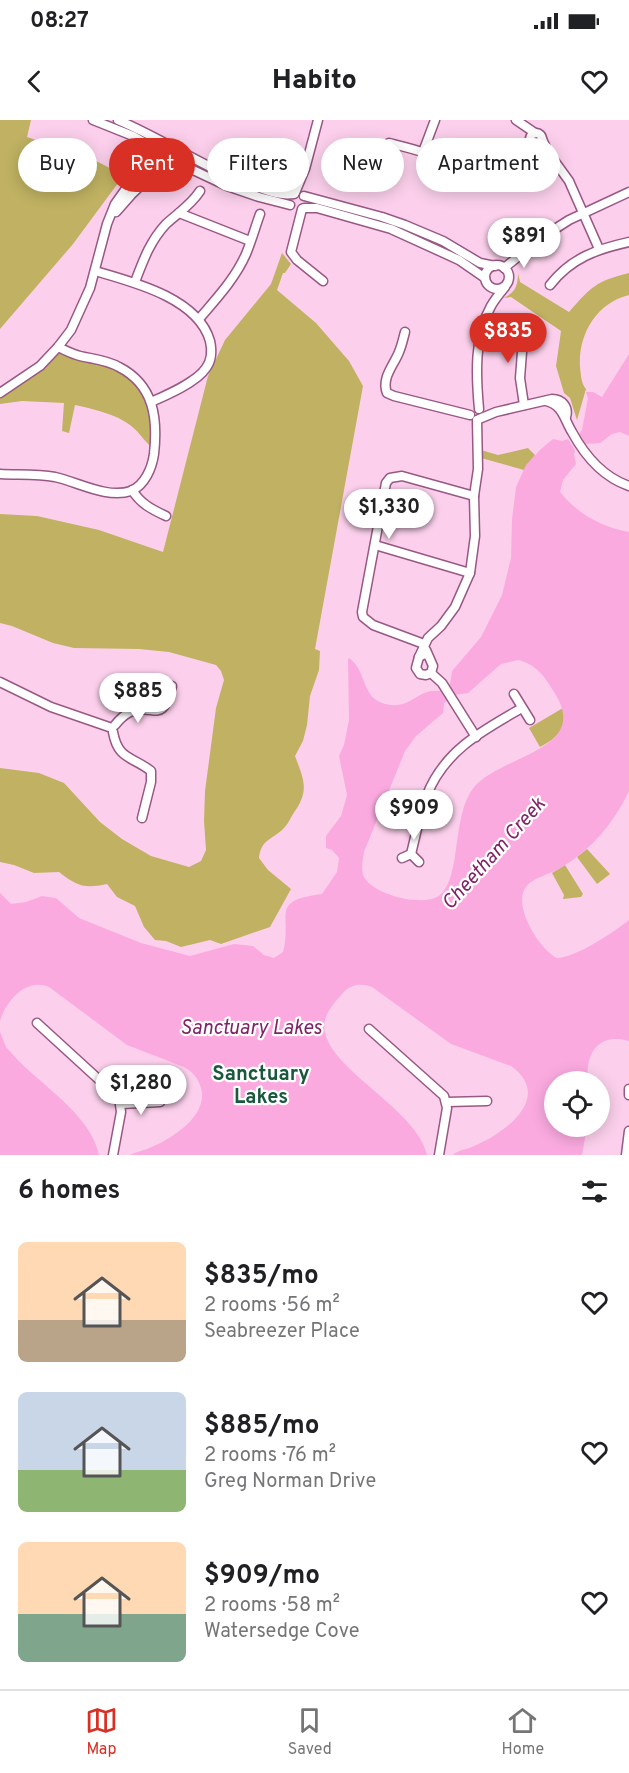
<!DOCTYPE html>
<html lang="en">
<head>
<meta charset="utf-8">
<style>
  :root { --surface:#fff; --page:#f2f2f2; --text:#202124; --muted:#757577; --line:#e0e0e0; --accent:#d93025 }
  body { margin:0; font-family:Overpass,sans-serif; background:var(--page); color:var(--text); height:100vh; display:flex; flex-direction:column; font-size:22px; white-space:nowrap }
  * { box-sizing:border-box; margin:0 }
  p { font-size:20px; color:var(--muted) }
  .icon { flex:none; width:33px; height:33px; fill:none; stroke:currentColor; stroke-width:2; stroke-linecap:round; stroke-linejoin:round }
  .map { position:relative; height:1035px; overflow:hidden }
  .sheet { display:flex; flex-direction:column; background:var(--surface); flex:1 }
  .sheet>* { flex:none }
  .banner { position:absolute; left:18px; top:18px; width:594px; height:54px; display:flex; gap:12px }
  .controls { position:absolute; left:544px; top:951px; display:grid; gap:12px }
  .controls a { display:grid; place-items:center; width:66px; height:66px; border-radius:50%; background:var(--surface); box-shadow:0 3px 15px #0003; font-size:30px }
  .price { position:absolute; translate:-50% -51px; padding:0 14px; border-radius:21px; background:#fff; color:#222; font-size:20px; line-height:39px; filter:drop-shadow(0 2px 3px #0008) }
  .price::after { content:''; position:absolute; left:50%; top:36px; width:18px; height:14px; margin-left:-9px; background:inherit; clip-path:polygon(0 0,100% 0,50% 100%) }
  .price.on { background:var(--accent); color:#fff }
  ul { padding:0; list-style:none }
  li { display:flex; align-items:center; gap:18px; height:150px; padding:0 18px }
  li span { display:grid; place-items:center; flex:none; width:168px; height:120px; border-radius:9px; color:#555 }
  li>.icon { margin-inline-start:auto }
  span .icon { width:72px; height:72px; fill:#fffc; stroke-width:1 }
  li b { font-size:26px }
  h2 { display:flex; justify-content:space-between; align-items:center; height:72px; padding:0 18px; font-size:26px }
  .chip { padding:0 21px; border-radius:27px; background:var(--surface); box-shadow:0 3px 15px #0003; font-size:21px; line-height:54px }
  .chip.on { background:var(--accent); color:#fff }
  .status { display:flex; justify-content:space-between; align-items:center; height:42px; padding:0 30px; background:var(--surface); direction:ltr }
  .status svg { height:16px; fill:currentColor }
  header { display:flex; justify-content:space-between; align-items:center; height:78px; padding:0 18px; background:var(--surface); font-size:27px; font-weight:800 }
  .menu { display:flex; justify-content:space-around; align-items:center; height:84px; border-top:2px solid var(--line); background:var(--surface); font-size:16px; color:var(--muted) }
  .menu a { display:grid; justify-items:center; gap:3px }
  .menu .on { color:var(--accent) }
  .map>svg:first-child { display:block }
</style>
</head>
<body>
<div class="status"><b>08:27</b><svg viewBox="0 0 49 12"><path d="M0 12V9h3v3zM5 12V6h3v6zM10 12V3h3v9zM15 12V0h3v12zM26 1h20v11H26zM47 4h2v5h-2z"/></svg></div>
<header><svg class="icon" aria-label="back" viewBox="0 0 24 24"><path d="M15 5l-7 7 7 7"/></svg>Habito<svg class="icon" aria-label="heart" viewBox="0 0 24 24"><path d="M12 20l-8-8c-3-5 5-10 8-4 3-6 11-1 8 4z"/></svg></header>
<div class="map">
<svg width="629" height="1035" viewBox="0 0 629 1035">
  <rect width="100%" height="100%" fill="#fcd0ec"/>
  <g fill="#c0b262">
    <path d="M0,0h31l-4,17 69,24 28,14 -51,69 -73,85z"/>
    <path d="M282,133l9,11 -6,9h-2l-6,17 39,33 33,38 14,25 -48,263 5,2 -1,19 -9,26 -3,29 -4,16 -8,15c9,24 15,35 -2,58 -3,5 -6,12 -11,16 -11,10 -21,10 -23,28l9,12 23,19 -21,38 -49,17 -11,-4 -29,7 -15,-6 -11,-1 -11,-13 -9,-21 -18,-9 -10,-13c-23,5 -30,2 -48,-12l-25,1 -20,-8 -14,-3v-94l39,5 25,10 36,39 22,17 29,17 38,11 12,-6 5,-11 -2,-29 1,-30 11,-83 8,-28 -3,-9 -5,-6 -47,-13 -30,-3 -65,-1 -21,-5 -41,-17 -12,-3v-109l37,2 62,14 64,22 45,-176 17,-36 46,-56z"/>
    <path d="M518,153l2,9 49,30c22,-25 27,-31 60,-39v22c-33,8 -51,40 -49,72 1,8 1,16 6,22l-9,31 -7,-22 -6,-5 -8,-27 5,-35 -50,-34 -8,1c12,-5 15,-12 15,-25z"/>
    <path d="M62,224c18,10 36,18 55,25 8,4 20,6 26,12 18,18 19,47 15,71 -12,-7 -17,-19 -28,-27 -14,-11 -37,-16 -55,-20l-6,28 -7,-2 2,-28 -42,-2 -22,3v-11z"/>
    <path d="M528,328l7,7 -11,15 -43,-12v-8l17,5z"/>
    <path d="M563,588c5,20 -6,30 -23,39l-11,-19z"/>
    <path d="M587,729l23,25 -13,10 -20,-27z"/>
    <path d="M565,745l18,29 -2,3 -18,2 1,-4 -12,-22z"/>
  </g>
  <g fill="#fbaae0" fill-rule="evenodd">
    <path d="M629,234v82l-9,-4 -8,2 -12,9 -15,1 -6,-10 3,-4 6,-32 -2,-6h7l9,5z"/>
    <path d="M553,319l9,2 6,-2 7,11 -1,5 2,9 -13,16 -3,12c18,22 41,35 69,40v259c-15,32 -37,58 -67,76 -10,7 -29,10 -36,20 -14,18 13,62 31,71 18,0 57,-26 72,-38v121c-31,-9 -44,13 -41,40l-33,1v44l32,1 -5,28h-129c6,-6 14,-5 21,-9 31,-13 80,-49 37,-80l-60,-22 -79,-57c-11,-4 -21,-3 -29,6 -7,8 -15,16 -18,27 -10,44 92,86 102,135h-297c6,-3 11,-4 17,-6 23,-9 62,-33 54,-61 -3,-10 -8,-16 -17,-21l-57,-22 -78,-58c-23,-10 -43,14 -49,34v-128l11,11 15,-2 16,-6 14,2 23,20 62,25 49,13 44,-12 19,2 11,9 10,3 9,-6c10,-38 -15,-51 39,-58l15,-22 2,-14 -7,-8 -6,-2v-12l15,-20 6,-21 -8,-39 5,-11 5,-25 -1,-61 1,-1c20,14 10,43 42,47 21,2 28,-17 49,-14l10,-7 2,-13 29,-34 21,-42 9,-37 1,-39 4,-32 10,-22 15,-16zM518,540c18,4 27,17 36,32 38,58 -51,62 -80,95 -23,29 -12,89 -34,108 -16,13 -69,0 -77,-20 -2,-8 0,-16 1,-23l41,-101 11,-15 27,-23 1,-10 11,-8 13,-2 33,-29z"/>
    <path d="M0,912l6,15 9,10c27,29 76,58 84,98h-99z"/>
  </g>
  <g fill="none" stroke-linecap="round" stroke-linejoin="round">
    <g stroke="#985884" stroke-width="11">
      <g id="minor">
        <path d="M93,0l40,16 58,33 36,17 32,11 31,8"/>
        <path d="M118,0c47,20 88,49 136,66 15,5 25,10 40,8"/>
        <path d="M516,0l19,13"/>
        <circle cx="536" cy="19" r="6"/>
        <path d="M542,19l6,13 21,29 30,68"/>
        <path d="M389,23c12,3 25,6 36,10 18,6 53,28 70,23 16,-6 26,-20 41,-30"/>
        <path d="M423,32l12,-32"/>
        <path d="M295,73l10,-24 13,-49"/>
        <path d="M304,76l78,21 23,8 38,16 37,22 15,3"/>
        <path d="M304,88h13l74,21 68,31 26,18"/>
        <path d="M302,89l-11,43 6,8 26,21"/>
        <path d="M116,92l15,-17 33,-32 5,-13"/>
        <path d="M179,93l71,28"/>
        <circle cx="497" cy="157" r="12"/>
        <path d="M504,148l40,-32 25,-16 60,-28"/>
        <path d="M95,151c38,11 103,27 115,70 2,9 2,19 -4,27 -9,14 -39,27 -55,34"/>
        <path d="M135,162c8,-21 15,-41 31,-58 12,-11 25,-19 34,-33"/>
        <path d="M550,165c21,-27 47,-36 79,-43"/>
        <path d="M199,199c17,-20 36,-40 47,-65 5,-12 9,-26 14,-40"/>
        <path d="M405,212c-2,7 -3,13 -6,20 -5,13 -18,26 -12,41l7,3 76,19"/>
        <path d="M0,273l40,-27 18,-19 13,-17 19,-42 17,-64 8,-20 45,-63"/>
        <path d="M546,281c17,4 18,18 26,31 13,24 31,45 57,54"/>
        <path d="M524,285l-4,-27 2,-26 7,-28"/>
        <path d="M479,289c-3,-33 -5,-73 12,-103 4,-7 9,-13 14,-19"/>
        <path d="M479,299l17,-7 56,-13c10,0 17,8 14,18"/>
        <path d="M0,354c18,1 37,0 55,3 23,5 52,22 76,14 14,-6 21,-23 23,-37 4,-36 0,-69 -35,-87 -12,-7 -26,-8 -39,-11 -8,-2 -15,-6 -22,-9"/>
        <path d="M132,370c9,14 19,19 34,26"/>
        <path d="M375,425l95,28"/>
        <path d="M424,524l-51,-19 -10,-8 -1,-5 24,-129 4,-5 12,-2 72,20"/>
        <path d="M426,530l7,16 -2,7"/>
        <path d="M427,535l-3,-1 -5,3 -3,11 4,6 6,1 5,-2"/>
        <path d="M419,537l9,-19 13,-12 14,-19 15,-34 5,-37 -1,-40 4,-27 -1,-49"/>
        <path d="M431,553l11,10 34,54"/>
        <path d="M0,562l51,25 58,20"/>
        <path d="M514,574l16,26"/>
        <path d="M115,605c4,-5 9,-10 15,-13 25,-10 31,15 42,-26"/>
        <path d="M113,612c5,28 19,24 38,39v11l-9,36"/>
        <path d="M411,734c5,-20 9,-41 16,-59 17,-44 56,-65 95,-87"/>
        <path d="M402,738l9,-4 8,8"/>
        <path d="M37,903l82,75 2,14 -8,43"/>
        <path d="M369,909l75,67 3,12 -8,47"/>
        <path d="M629,969v6"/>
        <path d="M447,982l40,-1"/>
        <path d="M121,984l39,-2"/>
        <path d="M626,1035l3,-24"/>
      </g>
    </g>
    <use href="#minor" stroke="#fff" stroke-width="8"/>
  </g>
  <g text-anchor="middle" stroke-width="4.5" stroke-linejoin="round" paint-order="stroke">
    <g font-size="20" font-style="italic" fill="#7f2367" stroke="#fff">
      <text transform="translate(493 733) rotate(-48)" y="7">Cheetham Creek</text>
      <text x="251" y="914">Sanctuary Lakes</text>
    </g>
    <g font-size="20" font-weight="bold" fill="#19583c" stroke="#fff">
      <text x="261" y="960">Sanctuary<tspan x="261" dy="23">Lakes</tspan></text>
    </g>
  </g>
</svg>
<div class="controls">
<a><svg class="icon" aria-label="locate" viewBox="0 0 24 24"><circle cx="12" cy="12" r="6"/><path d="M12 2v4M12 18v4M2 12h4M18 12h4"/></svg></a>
</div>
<b class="price" style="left:524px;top:149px">$891</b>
<b class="price on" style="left:508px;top:244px">$835</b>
<b class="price" style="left:389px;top:420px">$1,330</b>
<b class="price" style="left:138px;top:604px">$885</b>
<b class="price" style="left:414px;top:721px">$909</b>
<b class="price" style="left:141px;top:996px">$1,280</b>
<div class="banner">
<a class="chip">Buy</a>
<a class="chip on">Rent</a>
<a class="chip">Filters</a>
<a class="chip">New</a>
<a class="chip">Apartment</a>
</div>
</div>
<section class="sheet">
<h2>6 homes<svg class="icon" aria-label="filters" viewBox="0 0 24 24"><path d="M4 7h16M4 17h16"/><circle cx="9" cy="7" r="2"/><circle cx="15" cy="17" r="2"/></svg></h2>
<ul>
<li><span style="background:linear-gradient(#ffd9b3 65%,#b9a48a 0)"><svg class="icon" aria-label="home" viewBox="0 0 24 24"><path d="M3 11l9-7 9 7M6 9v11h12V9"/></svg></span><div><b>$835/mo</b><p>2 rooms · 56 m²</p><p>Seabreezer Place</p></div><svg class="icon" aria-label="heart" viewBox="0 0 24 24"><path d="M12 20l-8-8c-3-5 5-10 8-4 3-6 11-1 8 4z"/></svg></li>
<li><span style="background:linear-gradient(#c9d6e8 65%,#8fb573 0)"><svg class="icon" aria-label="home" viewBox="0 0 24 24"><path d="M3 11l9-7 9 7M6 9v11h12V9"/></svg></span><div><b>$885/mo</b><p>2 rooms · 76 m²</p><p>Greg Norman Drive</p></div><svg class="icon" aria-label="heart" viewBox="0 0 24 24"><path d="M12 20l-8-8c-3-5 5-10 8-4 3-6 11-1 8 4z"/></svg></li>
<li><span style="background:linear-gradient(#ffd9b3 60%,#7fa58c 0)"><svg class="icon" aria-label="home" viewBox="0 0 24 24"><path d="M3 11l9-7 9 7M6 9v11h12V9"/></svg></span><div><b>$909/mo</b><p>2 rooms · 58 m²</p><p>Watersedge Cove</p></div><svg class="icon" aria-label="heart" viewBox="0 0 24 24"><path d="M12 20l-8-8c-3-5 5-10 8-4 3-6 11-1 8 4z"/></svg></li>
</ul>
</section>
<nav class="menu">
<a class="on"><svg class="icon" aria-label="map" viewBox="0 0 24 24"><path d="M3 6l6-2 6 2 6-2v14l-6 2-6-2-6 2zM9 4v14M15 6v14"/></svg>Map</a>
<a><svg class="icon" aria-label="saved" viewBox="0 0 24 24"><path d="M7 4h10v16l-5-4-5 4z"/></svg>Saved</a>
<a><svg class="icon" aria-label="home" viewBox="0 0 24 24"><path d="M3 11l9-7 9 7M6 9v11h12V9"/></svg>Home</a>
</nav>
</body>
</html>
